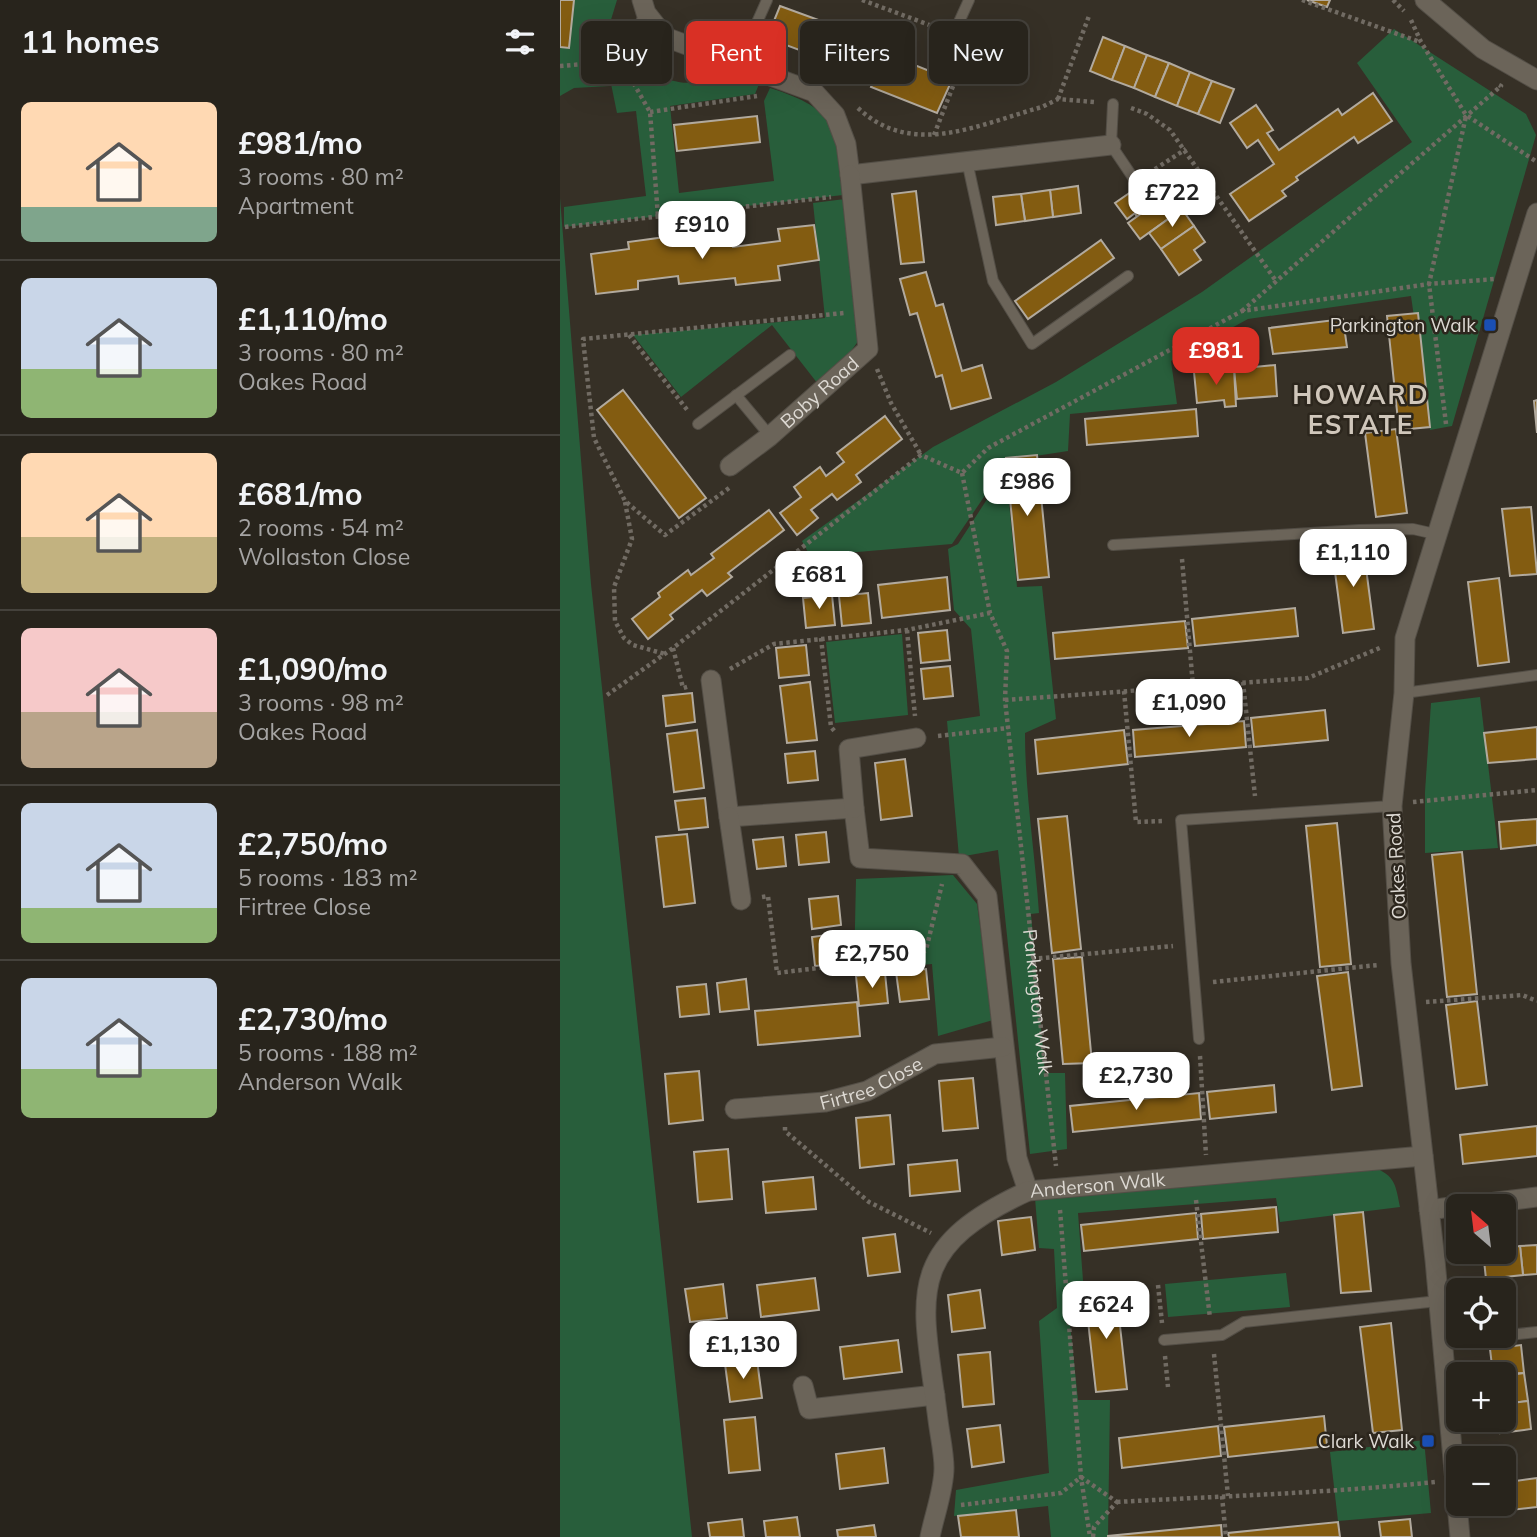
<!DOCTYPE html>
<html lang="en">
<head>
<meta charset="utf-8">
<style>
  :root { --surface:#28241c; --page:#343029; --text:#f1f3f6; --muted:#a5a4a3; --line:#44413b; --accent:#d93025 }
  body { margin:0; font-family:Mulish,sans-serif; background:var(--page); color:var(--text); height:100vh; display:flex; flex-direction:column; font-size:26px; white-space:nowrap }
  * { box-sizing:border-box; margin:0 }
  p { font-size:23px; color:var(--muted) }
  .icon { flex:none; width:38px; height:38px; fill:none; stroke:currentColor; stroke-width:2; stroke-linecap:round; stroke-linejoin:round }
  .map { position:relative; flex:1; overflow:hidden }
  .side { display:flex; flex-direction:column; background:var(--surface); width:560px }
  .side>* { flex:none }
  .banner { position:absolute; left:21px; top:21px; width:665px; height:63px; display:flex; gap:14px }
  .needle { width:46px; rotate:332deg }
  .tools { position:absolute; left:886px; top:1194px; display:grid; gap:14px }
  .tools a { display:grid; place-items:center; width:70px; height:70px; border-radius:10px; background:var(--surface); box-shadow:0 7px 28px #0002,0 0 0 2px var(--line); font-size:35px }
  .price { position:absolute; translate:-50% -60px; padding:0 16px; border-radius:14px; background:#fff; color:#222; font-size:23px; line-height:46px; filter:drop-shadow(0 2px 4px #0008) }
  .price::after { content:''; position:absolute; left:50%; top:42px; width:21px; height:16px; margin-left:-10px; background:inherit; clip-path:polygon(0 0,100% 0,50% 100%) }
  .price.current { background:var(--accent); color:#fff }
  ul { padding:0; list-style:none }
  li { display:flex; align-items:center; gap:21px; height:175px; padding:0 21px }
  li+li { border-top:2px solid var(--line) }
  li span { display:grid; place-items:center; flex:none; width:196px; height:140px; border-radius:10px; color:#555 }
  li>.icon { margin-inline-start:auto }
  span .icon { width:84px; height:84px; fill:#fffc; stroke-width:1 }
  li b { font-size:30px }
  h2 { display:flex; justify-content:space-between; align-items:center; height:84px; padding:0 21px; font-size:30px }
  .tag { padding:0 24px; border-radius:10px; background:var(--surface); box-shadow:0 7px 28px #0002,0 0 0 2px var(--line); font-size:24px; line-height:63px }
  .tag.current { background:var(--accent); color:#fff }
  main { display:flex; flex:1; min-height:0 }
  .map>svg:first-child { display:block }
</style>
</head>
<body>
<main>
<section class="side">
<h2>11 homes<svg class="icon" aria-label="filters" viewBox="0 0 24 24"><path d="M4 7h16M4 17h16"/><circle cx="9" cy="7" r="2"/><circle cx="15" cy="17" r="2"/></svg></h2>
<ul>
<li><span style="background:linear-gradient(#ffd9b3 75%,#7fa58c 0)"><svg class="icon" aria-label="home" viewBox="0 0 24 24"><path d="M3 11l9-7 9 7M6 9v11h12V9"/></svg></span><div><b>£981/mo</b><p>3 rooms · 80 m²</p><p>Apartment</p></div></li>
<li><span style="background:linear-gradient(#c9d6e8 65%,#8fb573 0)"><svg class="icon" aria-label="home" viewBox="0 0 24 24"><path d="M3 11l9-7 9 7M6 9v11h12V9"/></svg></span><div><b>£1,110/mo</b><p>3 rooms · 80 m²</p><p>Oakes Road</p></div></li>
<li><span style="background:linear-gradient(#ffd9b3 60%,#c2b280 0)"><svg class="icon" aria-label="home" viewBox="0 0 24 24"><path d="M3 11l9-7 9 7M6 9v11h12V9"/></svg></span><div><b>£681/mo</b><p>2 rooms · 54 m²</p><p>Wollaston Close</p></div></li>
<li><span style="background:linear-gradient(#f6c9c9 60%,#b9a48a 0)"><svg class="icon" aria-label="home" viewBox="0 0 24 24"><path d="M3 11l9-7 9 7M6 9v11h12V9"/></svg></span><div><b>£1,090/mo</b><p>3 rooms · 98 m²</p><p>Oakes Road</p></div></li>
<li><span style="background:linear-gradient(#c9d6e8 75%,#8fb573 0)"><svg class="icon" aria-label="home" viewBox="0 0 24 24"><path d="M3 11l9-7 9 7M6 9v11h12V9"/></svg></span><div><b>£2,750/mo</b><p>5 rooms · 183 m²</p><p>Firtree Close</p></div></li>
<li><span style="background:linear-gradient(#c9d6e8 65%,#8fb573 0)"><svg class="icon" aria-label="home" viewBox="0 0 24 24"><path d="M3 11l9-7 9 7M6 9v11h12V9"/></svg></span><div><b>£2,730/mo</b><p>5 rooms · 188 m²</p><p>Anderson Walk</p></div></li>
</ul>
</section>
<div class="map">
<svg width="977" height="1537" viewBox="0 0 977 1537">
  <rect width="100%" height="100%" fill="#363026"/>
  <g fill="#285e3b">
    <path d="M0,0h57l-14,46 7,40 -36,2 -14,8z"/>
    <path d="M834,29l132,85 10,21 -84,291 -22,4 -19,-134 -163,23 -77,42 6,43 -107,10 -2,37 -59,9 -57,84 -142,12 -8,-15 131,-94 123,-65 146,-90 210,-150 -55,-79z"/>
    <path d="M67,60c37,17 58,36 95,10l37,14 -4,10 -85,12 9,87 95,-12 -10,-80 6,-13c70,22 64,40 73,107l-279,32v-20l82,-11 -10,-85 -19,2 -8,-39z"/>
    <path d="M0,198l31,386 101,953h-132z"/>
    <path d="M285,199l16,138 -17,24 -26,23 -46,-59 -91,72 -48,-62 192,-17 -12,-115z"/>
    <path d="M446,470l11,117 25,-1 14,133 -31,14c0,60 10,120 14,180l-8,1 14,159h20l2,76 -37,5 -32,-304 -39,7 -12,-136 33,-5 -9,-87 -17,-19 -6,-61 10,-5z"/>
    <path d="M342,634l6,81 -73,8 -9,-81z"/>
    <path d="M920,697l18,151 -73,5v-61l6,-89z"/>
    <path d="M393,875l24,29 16,116 -55,16 -6,-72 -78,7 2,-92z"/>
    <path d="M808,1165c26,10 27,15 32,42l-120,15 -4,-24 -198,15 6,81 -17,2 11,104h32l-2,137h-57l-3,-31 -94,10 2,-26 93,-17 -10,-152 18,-13 -3,-59 -15,-1 -4,-50z"/>
    <path d="M726,1273l4,34 -122,10 -3,-33z"/>
    <path d="M864,1440l7,73 -93,8 -8,-69z"/>
  </g>
  <g fill="#835c11" stroke="#b2aa9e" stroke-width="2">
    <path d="M0,0h14l-5,48 -9,-1z"/>
    <path d="M747,0h23l-3,7z"/>
    <path d="M220,6l110,40 -3,8 65,26 -15,33 -66,-26 4,-9 -108,-40z"/>
    <path d="M543,37l22,9 -13,34 -22,-9z"/>
    <path d="M565,46l22,9 -13,33 -22,-8z"/>
    <path d="M587,55l22,8 -14,34 -21,-9z"/>
    <path d="M609,63l21,9 -13,34 -22,-9z"/>
    <path d="M630,72l22,9 -14,33 -21,-8z"/>
    <path d="M652,81l22,8 -14,34 -22,-9z"/>
    <path d="M813,93l19,28 -34,22 -4,-6 -58,40 2,3 -16,11 4,5 -37,25 -19,-27 44,-30 -16,-24 -11,8 -17,-25 26,-18 17,25 -6,3 12,17 59,-41 4,6z"/>
    <path d="M197,116l3,26 -83,9 -3,-26z"/>
    <path d="M597,174l13,19 -33,24 -2,-4 -8,6 -12,-16z"/>
    <path d="M518,186l3,27 -28,4 -3,-27z"/>
    <path d="M490,190l3,27 -28,4 -4,-27z"/>
    <path d="M356,191l8,71 -23,2 -9,-70z"/>
    <path d="M610,193l12,16 -42,30 -12,-16z"/>
    <path d="M461,194l4,27 -29,4 -3,-28z"/>
    <path d="M622,209l12,17 -33,23 -12,-16z"/>
    <path d="M254,225l5,35 -41,6 2,14 -44,5 -1,-7 -56,6 -1,-8 -40,5v8l-42,5 -5,-40 38,-5 -1,-7 45,-6 1,10 58,-7 1,8 47,-6 -2,-12z"/>
    <path d="M634,226l11,16 -11,8 7,10 -22,15 -18,-26z"/>
    <path d="M541,240l13,18 -86,61 -13,-18z"/>
    <path d="M366,272l10,34 7,-2 19,67 20,-6 9,33 -40,11 -9,-34 -6,2 -19,-64 -7,2 -10,-36z"/>
    <path d="M858,313l12,114 -31,3 -12,-114z"/>
    <path d="M783,319l4,28 -74,7 -4,-26z"/>
    <path d="M715,365l2,31 -40,3 -3,-30z"/>
    <path d="M674,369l2,37 -11,1 -1,-7 -27,3 -3,-31z"/>
    <path d="M63,390l83,108 -27,20 -82,-108z"/>
    <path d="M977,400v33l-3,-32z"/>
    <path d="M636,409l2,27 -111,9 -2,-26z"/>
    <path d="M325,416l17,23 -46,36 5,7 -24,18 -5,-6 -21,16 7,8 -21,17 -17,-22 21,-16 -7,-10 26,-20 6,9 18,-14 -7,-9z"/>
    <path d="M836,429l11,84 -31,4 -11,-84z"/>
    <path d="M477,455l12,122 -31,3 -12,-122z"/>
    <path d="M971,507l6,67 -27,2 -8,-67z"/>
    <path d="M209,510l15,20 -56,43 4,4 -25,19 -5,-6 -32,25 3,4 -25,20 -16,-20 28,-22 -2,-4 30,-23 3,5 23,-17 -3,-4z"/>
    <path d="M803,545l11,84 -31,4 -11,-84z"/>
    <path d="M387,577l3,33 -68,8 -4,-33z"/>
    <path d="M939,578l10,84 -31,4 -10,-84z"/>
    <path d="M308,593l3,30 -29,3 -3,-30z"/>
    <path d="M272,595l3,30 -29,3 -3,-30z"/>
    <path d="M735,608l3,28 -103,10 -3,-27z"/>
    <path d="M625,621l3,27 -133,11 -2,-26z"/>
    <path d="M387,630l3,30 -29,3 -3,-30z"/>
    <path d="M246,645l3,30 -30,3 -3,-30z"/>
    <path d="M390,666l3,30 -29,3 -3,-30z"/>
    <path d="M250,682l7,58 -30,3 -7,-57z"/>
    <path d="M132,693l3,29 -29,4 -3,-30z"/>
    <path d="M765,710l3,30 -74,7 -3,-29z"/>
    <path d="M684,721l2,26 -111,10 -2,-27z"/>
    <path d="M977,727v32l-49,4 -4,-30z"/>
    <path d="M137,730l7,58 -30,4 -7,-58z"/>
    <path d="M564,730l4,34 -90,10 -3,-34z"/>
    <path d="M255,751l3,29 -30,3 -3,-29z"/>
    <path d="M345,759l7,57 -31,4 -6,-57z"/>
    <path d="M145,798l3,29 -29,3 -4,-29z"/>
    <path d="M507,816l14,133 -29,4 -14,-134z"/>
    <path d="M977,819v26l-36,4 -2,-27z"/>
    <path d="M777,823l14,141 -31,3 -14,-141z"/>
    <path d="M266,832l3,30 -30,3 -3,-30z"/>
    <path d="M127,834l8,69 -31,4 -8,-70z"/>
    <path d="M223,837l3,29 -29,3 -4,-29z"/>
    <path d="M902,852l15,142 -30,3 -15,-142z"/>
    <path d="M278,896l3,29 -29,4 -3,-30z"/>
    <path d="M282,933l3,30 -30,3 -3,-29z"/>
    <path d="M522,957l10,106 -29,1 -10,-105z"/>
    <path d="M366,969l3,30 -29,3 -4,-30z"/>
    <path d="M788,972l14,114 -30,4 -15,-114z"/>
    <path d="M325,973l3,30 -29,3 -3,-30z"/>
    <path d="M186,979l3,30 -29,3 -3,-29z"/>
    <path d="M146,984l3,30 -29,3 -3,-30z"/>
    <path d="M917,1001l10,84 -31,4 -10,-84z"/>
    <path d="M297,1002l3,34 -102,9 -3,-34z"/>
    <path d="M139,1071l4,49 -34,4 -4,-50z"/>
    <path d="M413,1078l5,50 -35,3 -4,-50z"/>
    <path d="M714,1085l2,27 -66,7 -3,-27z"/>
    <path d="M639,1093l2,26 -128,13 -3,-26z"/>
    <path d="M330,1115l4,49 -34,4 -4,-50z"/>
    <path d="M977,1126v30l-74,8 -3,-29z"/>
    <path d="M168,1149l4,50 -34,3 -4,-50z"/>
    <path d="M397,1160l3,31 -50,5 -2,-31z"/>
    <path d="M253,1177l3,32 -50,4 -3,-31z"/>
    <path d="M716,1207l2,25 -75,7 -2,-25z"/>
    <path d="M803,1212l8,79 -30,2 -7,-78z"/>
    <path d="M636,1213l2,26 -114,12 -3,-26z"/>
    <path d="M471,1217l4,33 -33,5 -4,-34z"/>
    <path d="M335,1234l5,38 -32,4 -5,-38z"/>
    <path d="M977,1245v29l-14,1 -3,-29z"/>
    <path d="M960,1246l3,29 -37,4 -3,-28h20v-3z"/>
    <path d="M255,1278l4,32 -58,7 -4,-32z"/>
    <path d="M163,1284l4,34 -37,4 -5,-33z"/>
    <path d="M420,1290l5,38 -33,4 -4,-37z"/>
    <path d="M556,1290l11,99 -31,3 -11,-98z"/>
    <path d="M831,1323l11,107 -29,3 -13,-106z"/>
    <path d="M338,1340l4,32 -58,7 -4,-32z"/>
    <path d="M961,1345l3,28 -31,1 -3,-25z"/>
    <path d="M430,1352l4,52 -31,3 -5,-52z"/>
    <path d="M197,1360l5,38 -32,4 -5,-38z"/>
    <path d="M964,1373l4,28 -25,3v-28z"/>
    <path d="M968,1401l3,28 -31,4 -1,-14h4v-15z"/>
    <path d="M764,1416l3,30 -99,11 -4,-30z"/>
    <path d="M195,1417l5,53 -31,3 -5,-53z"/>
    <path d="M440,1425l4,37 -32,5 -5,-38z"/>
    <path d="M658,1426l3,30 -99,12 -3,-30z"/>
    <path d="M324,1448l4,35 -48,6 -4,-35z"/>
    <path d="M977,1478v29l-26,3 -3,-28z"/>
    <path d="M456,1510l3,27h-58l-3,-21z"/>
    <path d="M237,1517l3,20h-34l-2,-16z"/>
    <path d="M182,1519l2,18h-34l-2,-14z"/>
    <path d="M850,1519l2,18h-31l-2,-15z"/>
    <path d="M778,1522l2,15h-111l-1,-4z"/>
    <path d="M314,1525l2,12h-38l-1,-7z"/>
    <path d="M661,1525l1,12h-114v-1z"/>
  </g>
  <g fill="none" stroke-linecap="round" stroke-linejoin="round">
    <g stroke="#534e46" stroke-width="12">
      <g id="service">
        <path d="M399,22l10,-22"/>
        <path d="M178,65l29,-65"/>
        <path d="M55,68l31,-55"/>
        <path d="M553,104l-2,41 25,37"/>
        <path d="M407,161l26,120 39,63 96,-68"/>
        <path d="M176,395l34,41"/>
        <path d="M138,424l92,-69"/>
        <path d="M553,545l246,-15 54,-1 22,5"/>
        <path d="M844,693l133,-18"/>
        <path d="M639,1039l-18,-219 211,-14"/>
        <path d="M604,1340l58,-5 22,-13 194,-21"/>
        <path d="M882,1342l95,-10"/>
      </g>
    </g>
    <g stroke="#534e46" stroke-width="21">
      <g id="minor">
        <path d="M82,0l4,13 19,24 149,55 21,23 11,29 4,31 261,-30"/>
        <path d="M865,0l58,49 54,31"/>
        <path id="s2" d="M170,466l40,-30 98,-87 -18,-174"/>
        <path d="M151,680l18,137 125,-9 6,50 102,6 25,32 30,262 11,33"/>
        <path d="M294,808l-5,-59 67,-11"/>
        <path d="M169,817l12,83"/>
        <path id="s3" d="M175,1109l90,-7 42,-11 68,-37 68,-7"/>
        <path d="M904,1206l73,-9"/>
        <path d="M869,1210l29,-4"/>
        <path d="M243,1386l6,23 126,-14"/>
        <path id="s4" d="M370,1537c4,-21 14,-47 14,-69 0,-15 -4,-32 -6,-48 -15,-121 -39,-170 90,-229l395,-35"/>
        <path d="M900,1537l-25,-277 -34,-297 -9,-157 12,-113 1,-55 132,-425"/>
      </g>
    </g>
    <g stroke="#716b63" stroke-width="4.5" stroke-dasharray="3.5 3.5" stroke-linecap="butt">
      <path d="M302,0l81,30"/>
      <path d="M742,0l118,42"/>
      <path d="M833,0l11,11"/>
      <path d="M851,20l10,22 45,73 71,47"/>
      <path d="M0,66l37,-3"/>
      <path d="M70,77l20,35 8,104"/>
      <path d="M498,99l31,-83"/>
      <path d="M298,108c54,51 122,16 184,-1l16,-8 36,3"/>
      <path d="M571,108l16,6 23,16 106,151"/>
      <path d="M90,112l107,-16"/>
      <path d="M374,135l37,-95 -3,-4"/>
      <path d="M589,173l37,-24"/>
      <path d="M5,227l266,-30"/>
      <path d="M682,311l259,-225 -2,-1"/>
      <path d="M69,335l59,76"/>
      <path d="M317,369l14,34 30,52"/>
      <path d="M886,424l-17,-140 37,-168"/>
      <path id="s1" d="M402,473l28,140 17,38 -2,49 51,466"/>
      <path d="M169,488l-64,47 -40,-34 -31,-63 -11,-99 261,-26"/>
      <path d="M65,502l7,37 -18,48 1,34 9,17 9,7 32,9"/>
      <path d="M622,559l11,127"/>
      <path d="M347,630l8,86"/>
      <path d="M261,638l10,89 5,6"/>
      <path d="M113,648l10,40 7,-2"/>
      <path d="M170,669l44,-25 133,-14 83,-17"/>
      <path d="M683,682l12,114"/>
      <path d="M564,691l12,131 29,-1"/>
      <path d="M47,695l66,-47 248,-193 41,18 26,-25 254,-137 187,-27 66,-5"/>
      <path d="M445,700l303,-22 74,-31"/>
      <path d="M378,736l70,-8"/>
      <path d="M853,802l124,-12"/>
      <path d="M202,897l6,-1 9,77 140,-17 9,-6 16,-66"/>
      <path d="M472,959l141,-13"/>
      <path d="M653,982l165,-17"/>
      <path d="M866,1002l96,-7 15,6"/>
      <path d="M640,1056l6,99"/>
      <path d="M225,1127v4l84,71 62,31"/>
      <path d="M636,1200l14,118"/>
      <path d="M500,1210l21,267 9,60"/>
      <path d="M598,1285l4,38"/>
      <path d="M654,1354l14,142"/>
      <path d="M605,1356l3,31"/>
      <path d="M662,1496l4,41"/>
      <path d="M557,1502c106,-6 212,-9 318,-20"/>
      <path d="M401,1505l100,-12 20,-16 36,25"/>
      <path d="M533,1537l1,-10 23,-25"/>
    </g>
    <use href="#service" stroke="#6b6459" stroke-width="10"/>
    <use href="#minor" stroke="#6b6459" stroke-width="19"/>
  </g>
  <g fill="#1a4fb4" stroke="#2c261d" stroke-width="2.5">
    <rect x="923" y="318" width="14" height="14" rx="3.5"/>
    <rect x="861" y="1434" width="14" height="14" rx="3.5"/>
  </g>
  <g text-anchor="middle" stroke-width="5" stroke-linejoin="round" paint-order="stroke">
    <g font-size="19" fill="#ddd9d3" stroke="#2c261d" text-anchor="end">
      <text x="916" y="332">Parkington Walk</text>
      <text x="854" y="1448">Clark Walk</text>
    </g>
    <g font-size="19" fill="#ddd9d3" stroke="#2c261d">
      <text dy="7" stroke="none"><textPath href="#s2" startOffset="116">Boby Road</textPath></text>
      <text transform="translate(836 866) rotate(-93)" y="7">Oakes Road</text>
      <text dy="7" stroke="none"><textPath href="#s1" startOffset="537">Parkington Walk</textPath></text>
      <text dy="7" stroke="none"><textPath href="#s3" startOffset="140">Firtree Close</textPath></text>
      <text dy="7" stroke="none"><textPath href="#s4" startOffset="467">Anderson Walk</textPath></text>
    </g>
    <g font-size="26" font-weight="bold" letter-spacing="2" fill="#d0c7bb" stroke="#2c261d">
      <text x="801" y="404">HOWARD<tspan x="801" dy="30">ESTATE</tspan></text>
    </g>
  </g>
</svg>
<div class="tools">
<a><svg class="needle" viewBox="-14 -14 28 28"><path d="M0-13l5 13h-10z" fill="#e53935"/><path d="M0 13l5-13h-10z" fill="#a5a4a3"/></svg></a>
<a><svg class="icon" aria-label="locate" viewBox="0 0 24 24"><circle cx="12" cy="12" r="6"/><path d="M12 2v4M12 18v4M2 12h4M18 12h4"/></svg></a>
<a>+</a>
<a>−</a>
</div>
<b class="price" style="left:612px;top:229px">£722</b>
<b class="price" style="left:142px;top:261px">£910</b>
<b class="price current" style="left:656px;top:387px">£981</b>
<b class="price" style="left:467px;top:518px">£986</b>
<b class="price" style="left:793px;top:589px">£1,110</b>
<b class="price" style="left:259px;top:611px">£681</b>
<b class="price" style="left:629px;top:739px">£1,090</b>
<b class="price" style="left:312px;top:990px">£2,750</b>
<b class="price" style="left:576px;top:1112px">£2,730</b>
<b class="price" style="left:546px;top:1341px">£624</b>
<b class="price" style="left:183px;top:1381px">£1,130</b>
<div class="banner">
<a class="tag">Buy</a>
<a class="tag current">Rent</a>
<a class="tag">Filters</a>
<a class="tag">New</a>
</div>
</div>
</main>
</body>
</html>
